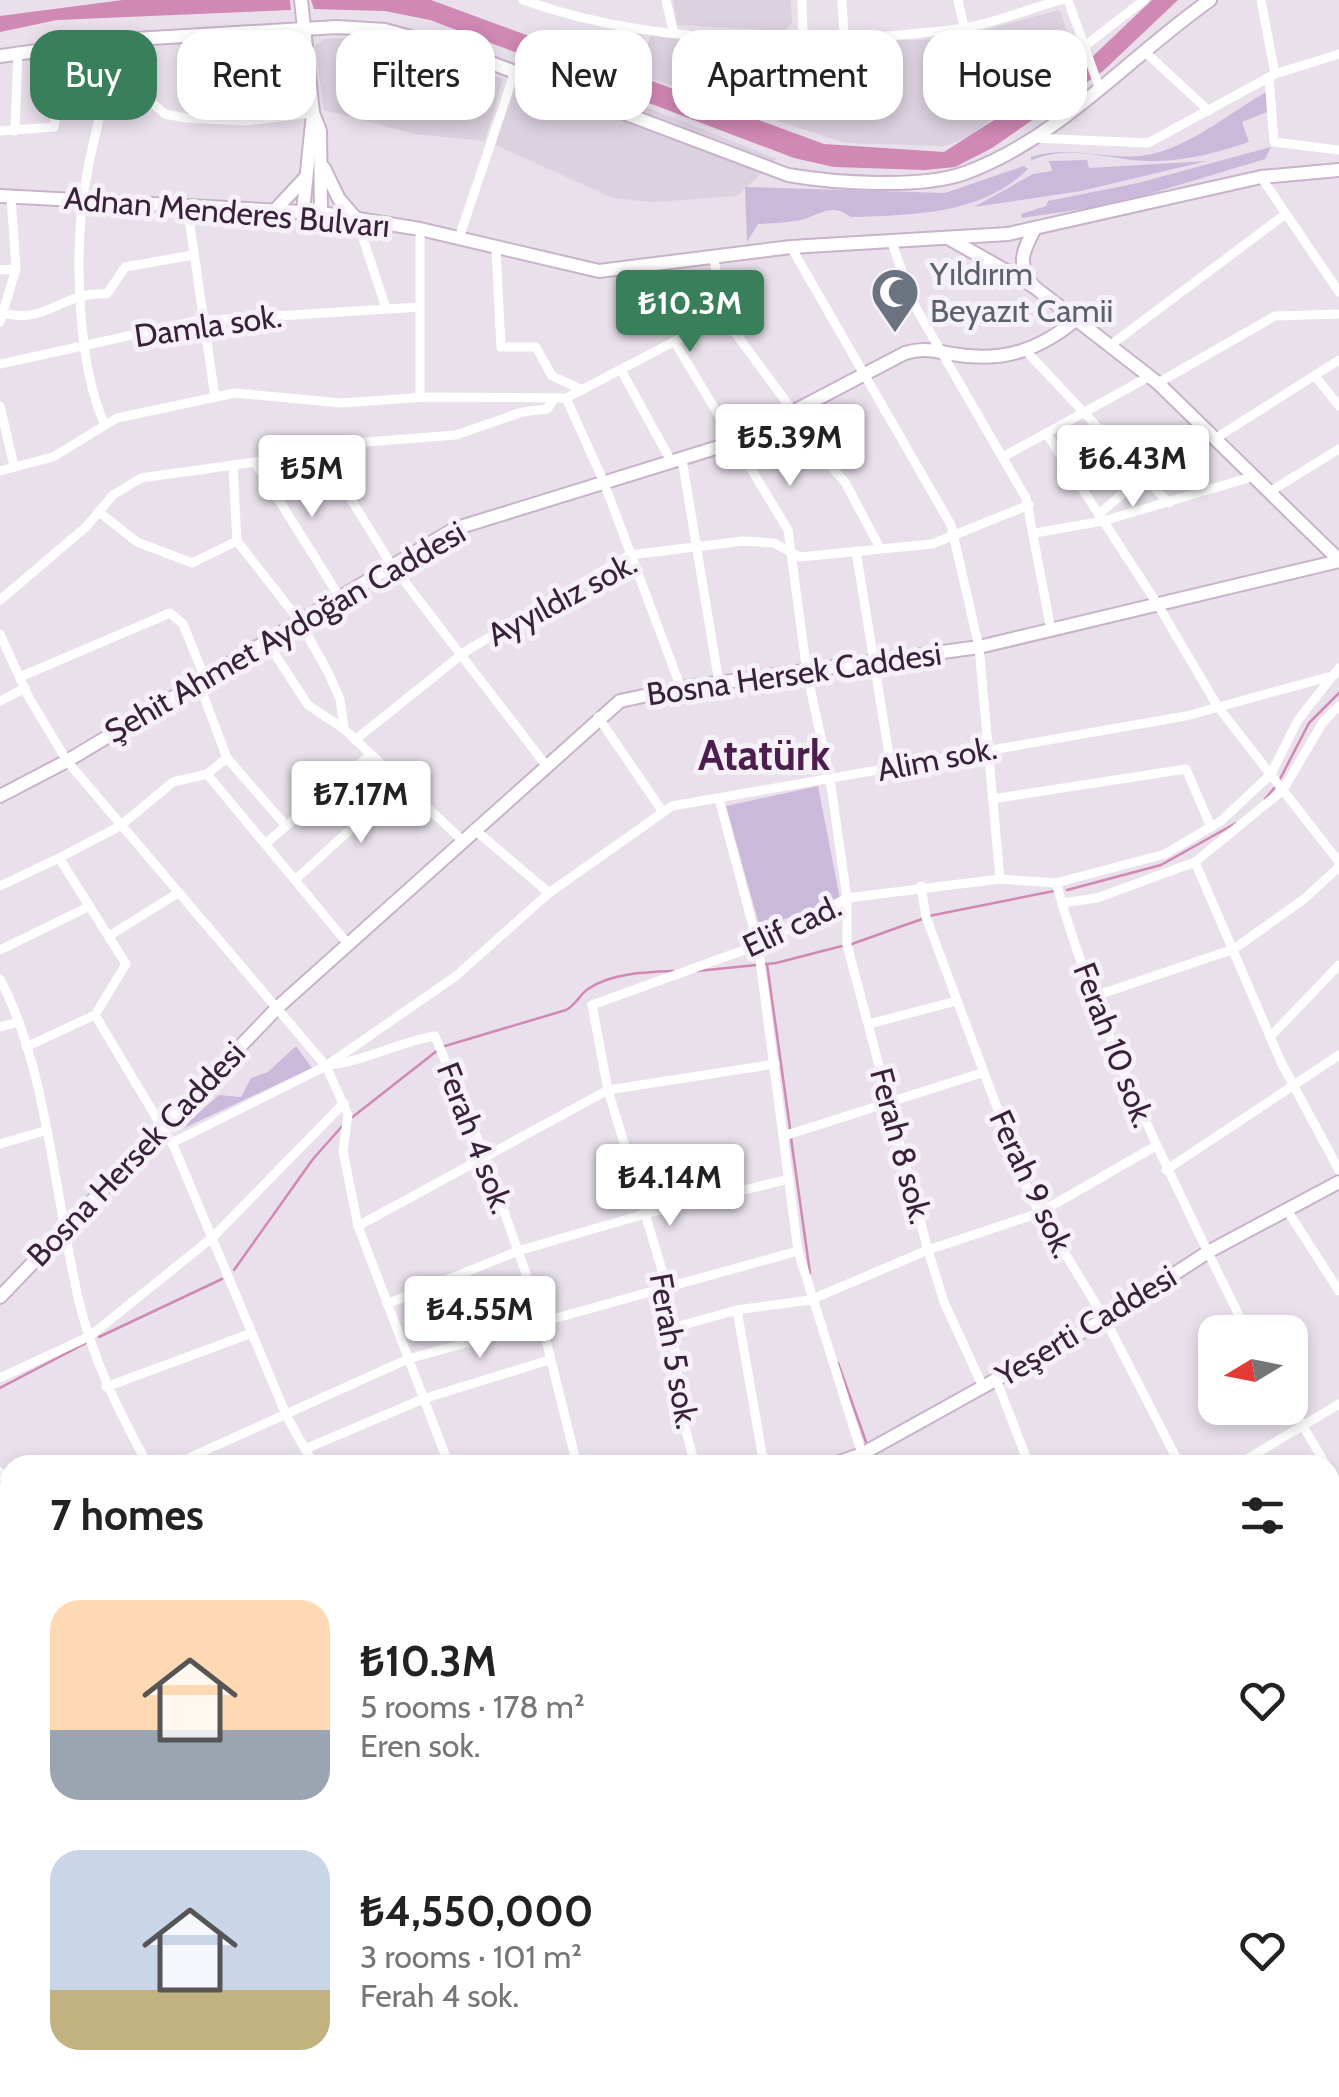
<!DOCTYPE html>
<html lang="en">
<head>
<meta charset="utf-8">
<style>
  :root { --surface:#fff; --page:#f2f2f2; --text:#222; --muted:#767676; --accent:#3a7f5c }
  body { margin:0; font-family:Cabin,sans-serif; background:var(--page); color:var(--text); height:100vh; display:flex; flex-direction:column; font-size:38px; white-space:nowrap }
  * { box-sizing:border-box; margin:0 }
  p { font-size:32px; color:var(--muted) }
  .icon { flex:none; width:55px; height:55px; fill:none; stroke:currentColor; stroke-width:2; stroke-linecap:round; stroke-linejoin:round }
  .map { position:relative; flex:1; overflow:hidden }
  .drawer { position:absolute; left:0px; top:1455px; width:1340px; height:642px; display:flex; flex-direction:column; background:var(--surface); border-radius:30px 30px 0 0; box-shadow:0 5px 15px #0003 }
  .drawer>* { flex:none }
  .top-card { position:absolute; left:30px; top:30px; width:1280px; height:90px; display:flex; gap:20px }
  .needle { width:65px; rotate:260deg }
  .fabs { position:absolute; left:1198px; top:1315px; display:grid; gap:20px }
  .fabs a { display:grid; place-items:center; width:110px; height:110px; border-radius:20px; background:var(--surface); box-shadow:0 5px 15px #0003; font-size:50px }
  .price { position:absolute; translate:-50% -85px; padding:0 22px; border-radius:10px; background:#fff; color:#222; font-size:32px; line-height:65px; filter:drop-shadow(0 2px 5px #0008) }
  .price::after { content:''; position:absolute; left:50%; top:60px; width:30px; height:22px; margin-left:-15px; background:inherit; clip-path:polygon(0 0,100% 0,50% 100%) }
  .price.active { background:var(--accent); color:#fff }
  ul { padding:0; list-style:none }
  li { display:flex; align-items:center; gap:30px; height:250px; padding:0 50px }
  li span { display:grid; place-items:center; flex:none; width:280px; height:200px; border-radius:30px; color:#555 }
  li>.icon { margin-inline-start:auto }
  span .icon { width:120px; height:120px; fill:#fffc; stroke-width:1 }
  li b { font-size:42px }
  h2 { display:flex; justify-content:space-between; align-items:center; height:120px; padding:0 50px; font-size:42px }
  .tag { padding:0 35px; border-radius:30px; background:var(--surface); box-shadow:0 5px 15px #0003; font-size:35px; line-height:90px }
  .tag.active { background:var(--accent); color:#fff }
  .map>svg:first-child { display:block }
</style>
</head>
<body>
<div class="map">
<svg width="1339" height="2097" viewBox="0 0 1339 2097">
  <rect width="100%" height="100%" fill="#e9e0eb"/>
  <g fill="#dcd1df">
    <path d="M673,0h118l1,23 -7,8 -108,-6z"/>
    <path d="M1060,10l16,51 -112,78 -20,7 -99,-3 -205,-68 11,-41 152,9 146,-4z"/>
    <path d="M326,38l73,2 104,39 -18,62 -70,-7 -91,-24 -9,-64z"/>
    <path d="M523,58l254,101 -40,37 -85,6 -39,-4 -120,-54z"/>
  </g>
  <g fill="#cbb9dc">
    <path d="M824,53l2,57 -27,-1 -2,-55z"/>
    <path d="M1266,92l1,20 -25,10 7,20c-33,11 -66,20 -101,19 -39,-1 -81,-18 -117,0v-4c37,-12 71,2 109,-1 43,-4 88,-42 126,-64z"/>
    <path d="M1271,147l-6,12 -149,45 -94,14 -1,-4 25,-8 2,-5 90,-18z"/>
    <path d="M1087,160l2,8 118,-7 -126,30 -107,16 59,-33 19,-3 -3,-10z"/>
    <path d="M1024,166l4,3c-46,46 -116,46 -177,48 -18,-13 -27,-5 -44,1 -14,5 -34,5 -49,6l-11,18 -2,-55 200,6z"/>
    <path d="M818,786l22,113 -80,29 -34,-122z"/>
    <path d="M296,1046l16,22 -134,63 41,-36 22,2 10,-19 17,-6z"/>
  </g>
  <g fill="#d088b4">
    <path d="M123,0h167l1,10 -234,10 -57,12v-16z"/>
    <path d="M311,0h120l393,144 120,8 147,-94 61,-58h26l-75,71 -111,77 -37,19 -30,3 -91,-3 -40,-9 -364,-138 -45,-9 -71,-2z"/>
  </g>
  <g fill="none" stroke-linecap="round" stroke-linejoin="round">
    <g stroke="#d088b4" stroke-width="2.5">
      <path d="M1280,779l29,-56 30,-30"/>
      <path d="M1265,799l11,-13"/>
      <path d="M1067,890l94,-25 75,-42"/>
      <path d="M929,916l125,-25"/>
      <path d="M849,945l73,-26"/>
      <path d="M767,964l23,164"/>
      <path d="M697,971l79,-8 66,-17"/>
      <path d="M445,1046l121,-36c11,-6 13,-15 22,-21 23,-16 60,-17 86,-18"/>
      <path d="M350,1119l88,-69"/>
      <path d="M791,1138l19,135"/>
      <path d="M234,1270l79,-111 31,-35"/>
      <path d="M99,1337l123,-58"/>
      <path d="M838,1363l28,79"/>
      <path d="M0,1388l86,-45"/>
      <path d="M864,1465l5,-6"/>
      <path d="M516,2097l6,-9"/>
    </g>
    <g stroke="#c8b3cb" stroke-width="16">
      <g id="secondary">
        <path d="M301,0l12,113 -10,98"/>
        <path d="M0,56l118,-16 219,-13 48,3 69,19 334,126c46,8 133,14 177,-2 94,-34 165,-117 245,-173"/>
        <path d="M313,113l7,18 1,82"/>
        <path d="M324,168l15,31 18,21"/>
        <path d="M0,196l321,17 99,16 179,42 192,-24 217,-13 253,-57 78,-7"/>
        <path d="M276,209l29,-31"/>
        <path d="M948,238l85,48c-16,-23 -11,-33 1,-56"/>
        <path d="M1033,286l125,97 181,177"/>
        <path d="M0,796l67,-35 387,-232 281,-87 170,-89c18,-6 30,-2 47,1 51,9 88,-4 126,-36"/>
        <path d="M0,1297l278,-290 342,-306 61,-13 298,-41 360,-86"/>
        <path d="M831,1465l31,-11 243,-135 103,-67 131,-70"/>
        <path d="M0,1713l10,14"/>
        <path d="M1330,1824l9,1"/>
        <path d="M270,2088l5,9"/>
      </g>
    </g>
    <g stroke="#fff" stroke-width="9">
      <path d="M523,0c132,47 289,46 427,30 37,-4 75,-20 111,-30"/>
      <path d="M666,0l7,30"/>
      <path d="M802,0l1,39"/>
      <path d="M842,0l2,36"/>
      <path d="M958,0l6,27"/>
      <path d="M1068,0l31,87"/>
      <path d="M1261,0l14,74"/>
      <path d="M1085,46l59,-46"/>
      <path d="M1144,51l65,60"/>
      <path d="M1269,77l5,65 65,8"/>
      <path d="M108,85l43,17 14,12 21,4 60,3 67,-8"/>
      <path d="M58,107l44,4"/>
      <path d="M0,131l54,-4 18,-83"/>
      <path d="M15,131l3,-79"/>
      <path d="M1033,138l115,5 127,-69 64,-20"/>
      <path d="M1261,177l78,115"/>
      <path d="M187,205l28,192"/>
      <path d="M357,220l29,88"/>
      <path d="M420,229v168"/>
      <path d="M459,238l56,-167"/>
      <path d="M891,240l22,63 113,195 25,132"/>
      <path d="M791,247l160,278 28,122 21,232"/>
      <path d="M496,248l5,99h35l16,29 31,14"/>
      <path d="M0,270l16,-1"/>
      <path d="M0,312c46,15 60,-21 107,-18l18,-27 68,-12"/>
      <path d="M723,316l69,94 17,32 36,40 35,66"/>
      <path d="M0,322l16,-53 -5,-73"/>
      <path d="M674,341l114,189 19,143 23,106 17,119v47l81,305 16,52 39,85"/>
      <path d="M1112,344l171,-128"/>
      <path d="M1027,352l142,151"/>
      <path d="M0,364l196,-43 224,-14"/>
      <path d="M621,370l50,91"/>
      <path d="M1315,376l24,30"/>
      <path d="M1158,383l117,-67 64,-2"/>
      <path d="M566,398l37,82 78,208"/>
      <path d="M0,406l14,60"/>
      <path d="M105,425c-27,-58 -30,-163 -22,-227 7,-53 24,-106 35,-158"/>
      <path d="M1046,433l112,172 60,102 121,155"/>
      <path d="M1216,438l123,-78"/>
      <path d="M318,446l73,118 154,200"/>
      <path d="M1003,457l147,-81"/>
      <path d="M682,459l37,224"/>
      <path d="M255,462l84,134"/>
      <path d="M233,466l4,75 61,78 29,51 13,29 4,30"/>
      <path d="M0,471l53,-14 64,-39 118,-25 106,10 86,-6 139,1 157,-82 -9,-58"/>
      <path d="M1271,491l68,-42"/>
      <path d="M99,512l38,30 55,21 45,-22"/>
      <path d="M1099,514l44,-38"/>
      <path d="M1035,533l68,-12 152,-45"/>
      <path d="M856,551l35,216"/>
      <path d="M0,600l86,-73 27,-32 28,-17 114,-16 72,-17 129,-10 66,-23 25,-3 8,-11"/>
      <path d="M0,634l28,62 39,65 259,305 22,49 -5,36 15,75 91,239"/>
      <path d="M265,639l43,66 36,24 118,111"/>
      <path d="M20,677l150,-64 13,11 21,52"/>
      <path d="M198,681l29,77"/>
      <path d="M0,701l25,-13"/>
      <path d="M598,717l65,95"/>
      <path d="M355,740l111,-89 164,-96 113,-14 31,2 26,14 132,-13 97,-39"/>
      <path d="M207,774l20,-16 59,68"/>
      <path d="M719,799l39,146 40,306 64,203"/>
      <path d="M992,799l194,-30 25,58"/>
      <path d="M474,829l75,64"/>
      <path d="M265,844l105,-89"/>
      <path d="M1195,862l86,200 58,108"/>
      <path d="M295,880l105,-96"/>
      <path d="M1056,883c44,157 120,303 191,449"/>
      <path d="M0,886l59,-28"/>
      <path d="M921,886l5,31 104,279 75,123 75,146"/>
      <path d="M1062,903l35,-5 98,-36 88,-72 40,-68 16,-16"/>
      <path d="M109,936l69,-43"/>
      <path d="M0,950l90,-44"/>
      <path d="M0,979c47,89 55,219 78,318 14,61 40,113 70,168"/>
      <path d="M1095,996l139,-47 70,-50 35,-32"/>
      <path d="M869,1024l87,-23"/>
      <path d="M0,1027l19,-5"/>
      <path d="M1270,1037l69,-72"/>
      <path d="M26,1047l69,-32"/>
      <path d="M329,1065c37,-4 69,-23 106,-29l50,121 53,151 39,157"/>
      <path d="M784,1136l197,-63"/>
      <path d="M172,1143l154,-77 130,-90 93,-83 123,-87 514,-90 142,-39"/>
      <path d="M0,1144l44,-13"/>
      <path d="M1166,1170l173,-115"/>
      <path d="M1287,1210l52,81"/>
      <path d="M358,1226l250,-136 167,-26"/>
      <path d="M387,1304l131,-53 127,-37 144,-35"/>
      <path d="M737,1310l27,155"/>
      <path d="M672,1328l65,-18 73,-10 118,-50 111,-37 115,-66"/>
      <path d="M0,1378l90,-42 123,-99 131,-134"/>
      <path d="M996,1379l33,86"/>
      <path d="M106,1387l146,-54"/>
      <path d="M1290,1404l36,61"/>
      <path d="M305,1449l118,-50 126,-39"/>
      <path d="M173,1465l235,-106 390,-108"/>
      <path d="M314,1465l-27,-48 -113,-270 -79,-132 31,-51 -67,-106 61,-32 53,-44 34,-8 141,170"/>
      <path d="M695,1465l-13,-49 -14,-126 -60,-200 -16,-85 166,-60 89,-47 153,-19 56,4 109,-29 56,-33 50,-47 27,-54 41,-52"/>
      <path d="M1237,1465l102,-61"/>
      <path d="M0,1472l10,14"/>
      <path d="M1330,1473l8,31 -8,4"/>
      <path d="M1338,1504l-7,58 8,11"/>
      <path d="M0,1580l10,-7"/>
      <path d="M0,1641l10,-7"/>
      <path d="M1330,1696l9,2"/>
      <path d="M0,1964l10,-4"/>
      <path d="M0,2007l10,13"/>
      <path d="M62,2088l8,9"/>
      <path d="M420,2088l8,9"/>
      <path d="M40,2097l11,-9"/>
    </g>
    <use href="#secondary" stroke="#fff" stroke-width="12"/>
  </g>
  <defs>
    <g id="mosque-pin" transform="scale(2.5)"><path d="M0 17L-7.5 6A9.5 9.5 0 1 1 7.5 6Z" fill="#6b7280" stroke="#f6f1f8"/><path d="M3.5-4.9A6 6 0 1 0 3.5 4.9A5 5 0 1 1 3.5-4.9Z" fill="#fff"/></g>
  </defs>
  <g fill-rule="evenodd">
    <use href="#mosque-pin" x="895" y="292"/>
  </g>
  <g text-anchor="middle" stroke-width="10" stroke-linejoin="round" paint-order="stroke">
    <g font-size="32" fill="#3a213b" stroke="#f6f1f8">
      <text transform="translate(227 212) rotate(5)" y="11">Adnan Menderes Bulvarı</text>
      <text transform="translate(208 326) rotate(-8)" y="11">Damla sok.</text>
      <text transform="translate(562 599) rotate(-28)" y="11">Ayyıldız sok.</text>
      <text transform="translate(285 632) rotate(-30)" y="11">Şehit Ahmet Aydoğan Caddesi</text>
      <text transform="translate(794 674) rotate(-8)" y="11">Bosna Hersek Caddesi</text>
      <text transform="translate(937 759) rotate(-11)" y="11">Alim sok.</text>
      <text transform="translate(792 926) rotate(-25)" y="11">Elif cad.</text>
      <text transform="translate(1114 1045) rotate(69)" y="11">Ferah 10 sok.</text>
      <text transform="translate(475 1138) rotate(69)" y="11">Ferah 4 sok.</text>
      <text transform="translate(901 1146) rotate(75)" y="11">Ferah 8 sok.</text>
      <text transform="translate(136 1154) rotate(-46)" y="11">Bosna Hersek Caddesi</text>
      <text transform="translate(1032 1184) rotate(65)" y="11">Ferah 9 sok.</text>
      <text transform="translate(1086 1326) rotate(-31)" y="11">Yeşerti Caddesi</text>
      <text transform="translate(674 1351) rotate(80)" y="11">Ferah 5 sok.</text>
    </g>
    <g font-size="32" fill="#5b616d" stroke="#f6f1f8" text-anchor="start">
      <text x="930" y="285">Yıldırım<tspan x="930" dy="37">Beyazıt Camii</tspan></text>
    </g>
    <g font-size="42" font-weight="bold" fill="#4d1d4d" stroke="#f6f1f8">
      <text x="764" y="770">Atatürk</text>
    </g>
  </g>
</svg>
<div class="fabs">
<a><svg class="needle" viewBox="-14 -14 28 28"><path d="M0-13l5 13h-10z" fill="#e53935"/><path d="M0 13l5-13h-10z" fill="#767676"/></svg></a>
</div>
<b class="price active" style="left:690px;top:355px">₺10.3M</b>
<b class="price" style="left:790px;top:489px">₺5.39M</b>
<b class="price" style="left:1133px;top:510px">₺6.43M</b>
<b class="price" style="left:312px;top:520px">₺5M</b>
<b class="price" style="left:361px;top:846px">₺7.17M</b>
<b class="price" style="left:670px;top:1229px">₺4.14M</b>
<b class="price" style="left:480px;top:1361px">₺4.55M</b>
<div class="top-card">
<a class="tag active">Buy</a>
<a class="tag">Rent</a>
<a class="tag">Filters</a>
<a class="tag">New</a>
<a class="tag">Apartment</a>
<a class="tag">House</a>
</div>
<section class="drawer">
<h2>7 homes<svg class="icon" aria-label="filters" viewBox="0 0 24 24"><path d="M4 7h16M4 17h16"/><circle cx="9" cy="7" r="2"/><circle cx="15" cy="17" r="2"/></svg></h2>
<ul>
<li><span style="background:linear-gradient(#ffd9b3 65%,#9aa5b1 0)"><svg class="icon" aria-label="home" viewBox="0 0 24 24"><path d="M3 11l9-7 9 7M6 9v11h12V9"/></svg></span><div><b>₺10.3M</b><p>5 rooms · 178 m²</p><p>Eren sok.</p></div><svg class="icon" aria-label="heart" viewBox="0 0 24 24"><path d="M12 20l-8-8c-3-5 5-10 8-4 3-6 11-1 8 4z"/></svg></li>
<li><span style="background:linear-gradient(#c9d6e8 70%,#c2b280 0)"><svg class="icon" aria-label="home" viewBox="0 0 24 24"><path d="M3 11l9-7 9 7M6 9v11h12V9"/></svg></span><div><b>₺4,550,000</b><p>3 rooms · 101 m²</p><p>Ferah 4 sok.</p></div><svg class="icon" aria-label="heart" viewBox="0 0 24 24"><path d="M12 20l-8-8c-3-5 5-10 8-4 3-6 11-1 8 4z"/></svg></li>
</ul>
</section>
</div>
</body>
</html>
